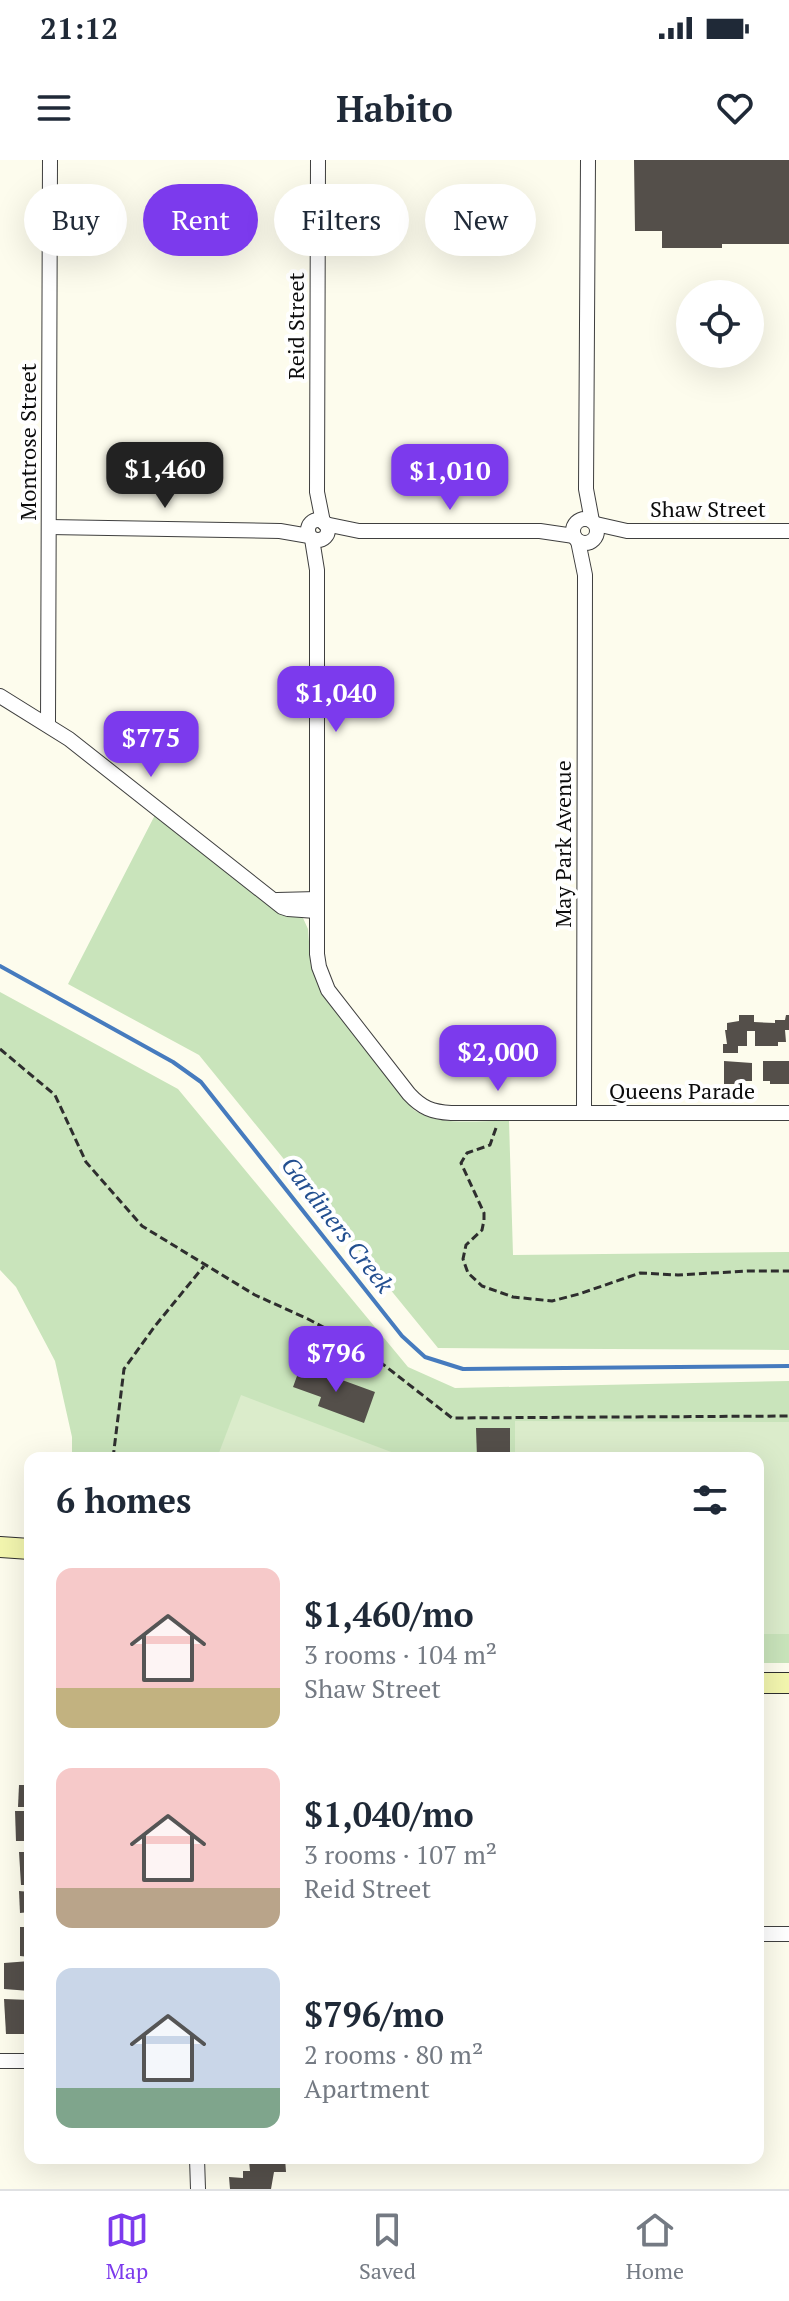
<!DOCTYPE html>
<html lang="en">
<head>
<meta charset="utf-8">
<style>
  :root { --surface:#fff; --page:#f2f2f3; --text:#1f2937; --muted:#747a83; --line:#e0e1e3; --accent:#7c3aed }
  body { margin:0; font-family:"PT Serif",serif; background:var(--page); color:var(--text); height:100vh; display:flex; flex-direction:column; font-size:30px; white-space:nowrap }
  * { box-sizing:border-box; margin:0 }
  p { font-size:26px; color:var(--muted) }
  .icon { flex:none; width:44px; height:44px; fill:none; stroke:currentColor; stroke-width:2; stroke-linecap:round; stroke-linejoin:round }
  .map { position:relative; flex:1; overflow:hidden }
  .sheet { position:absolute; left:24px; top:1292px; width:740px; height:712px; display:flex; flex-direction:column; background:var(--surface); border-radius:16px; box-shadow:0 8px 32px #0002 }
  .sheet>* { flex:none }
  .hud { position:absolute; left:24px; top:24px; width:742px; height:72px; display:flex; gap:16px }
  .tools { position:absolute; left:676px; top:120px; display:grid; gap:16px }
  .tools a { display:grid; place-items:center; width:88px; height:88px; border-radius:50%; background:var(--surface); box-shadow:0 8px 32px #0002; font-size:40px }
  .price { position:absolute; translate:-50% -68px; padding:0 18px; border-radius:16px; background:var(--accent); color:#fff; font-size:26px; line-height:52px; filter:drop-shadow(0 2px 4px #0008) }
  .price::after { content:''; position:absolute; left:50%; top:48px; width:24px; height:18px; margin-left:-12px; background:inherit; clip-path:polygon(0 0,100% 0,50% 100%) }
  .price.current { background:#222; color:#fff }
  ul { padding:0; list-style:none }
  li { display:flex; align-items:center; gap:24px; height:200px; padding:0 32px }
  li span { display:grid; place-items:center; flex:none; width:224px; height:160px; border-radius:16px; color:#555 }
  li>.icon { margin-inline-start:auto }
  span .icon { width:96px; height:96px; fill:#fffc; stroke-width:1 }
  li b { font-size:34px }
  h2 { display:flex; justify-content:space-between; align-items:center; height:96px; padding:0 32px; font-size:34px }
  .tag { padding:0 28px; border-radius:36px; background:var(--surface); box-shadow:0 8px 32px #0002; font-size:28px; line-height:72px }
  .tag.current { background:var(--accent); color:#fff }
  .status { display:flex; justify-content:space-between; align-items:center; height:56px; padding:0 40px; background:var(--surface); direction:ltr }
  .status svg { height:22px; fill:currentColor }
  header { display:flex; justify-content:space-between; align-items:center; height:104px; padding:0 32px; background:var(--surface); font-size:36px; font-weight:600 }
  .tabs { display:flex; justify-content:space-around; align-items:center; height:112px; border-top:2px solid var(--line); background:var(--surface); font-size:22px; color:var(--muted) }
  .tabs a { display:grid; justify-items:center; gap:4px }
  .tabs .current { color:var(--accent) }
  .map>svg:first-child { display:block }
</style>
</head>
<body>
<div class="status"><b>21:12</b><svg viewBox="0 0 49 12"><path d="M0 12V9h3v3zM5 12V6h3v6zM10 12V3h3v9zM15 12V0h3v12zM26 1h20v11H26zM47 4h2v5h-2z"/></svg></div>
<header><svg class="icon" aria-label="menu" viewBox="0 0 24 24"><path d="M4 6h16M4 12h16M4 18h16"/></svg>Habito<svg class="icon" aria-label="heart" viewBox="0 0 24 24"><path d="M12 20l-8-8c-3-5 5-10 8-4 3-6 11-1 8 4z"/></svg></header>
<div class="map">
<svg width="789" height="2029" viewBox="0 0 789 2029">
  <rect width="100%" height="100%" fill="#fdfced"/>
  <g fill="#c9e4bb">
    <path d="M155,655l148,103 5,11 3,38 14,31 89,112c27,17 64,10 95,11l4,134 276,-3v98l-351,-2 -239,-293 -131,-71z"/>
    <path d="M0,832l178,97 230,278 47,21 334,-7v282h-31v-205h-686v-21l-17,-76 -39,-74 -16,-17z"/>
  </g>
  <g fill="#dbeccb">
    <path d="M241,1235l166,63h-190z"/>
    <path d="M515,1261l274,1v212h-31v-176h-243z"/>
  </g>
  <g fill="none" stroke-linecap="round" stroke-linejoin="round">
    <path stroke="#467bbe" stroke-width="4" d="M0,806l173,96 28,20 201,254 23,21 38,12 326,-3"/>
  </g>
  <g fill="#544f4a">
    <path d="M634,0h155v84h-67v4h-60v-17h-27z"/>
    <path d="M739,855h15v7l21,1v-3h10l1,-5h3v15h-4l1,12h-8v4h-23v-15h-8v15h-9v7h-15v-9h4l-2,-14h2v-7l12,-2z"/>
    <path d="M724,901l28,2v18h-8v3h-20z"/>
    <path d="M763,901h26v23h-19v-3h-7z"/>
    <path d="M301,1205l74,27 -11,31 -46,-17 3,-9 -28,-10z"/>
    <path d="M476,1268h34v30h-33z"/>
    <path d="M19,1625h11v22h-12z"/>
    <path d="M15,1651h15v30h-14z"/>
    <path d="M19,1692h11v33h-9z"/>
    <path d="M19,1731l11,1v20l-10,1z"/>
    <path d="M20,1767h10v30l-10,-1z"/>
    <path d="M30,1801v30l-26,-2v-26z"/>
    <path d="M4,1839l26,1v34h-24z"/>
    <path d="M276,1998h9l1,14h-12l-3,17h-41l-1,-12 14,1v-7h7l-1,-10z"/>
  </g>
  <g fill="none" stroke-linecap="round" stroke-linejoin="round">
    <g stroke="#3f3f3f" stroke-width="16">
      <g id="street">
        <path d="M318,0l-1,332 6,30"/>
        <path d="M588,0l-2,329 6,32"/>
        <circle cx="585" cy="371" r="12"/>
        <circle cx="318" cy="370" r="10"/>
        <path d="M325,364l34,7h181l34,5"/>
        <path d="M596,364l31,7h162"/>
        <path d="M49,367l231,4 29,5"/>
        <path d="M312,379l5,31v384l2,13 9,23 81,104c13,14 23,18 42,19h338"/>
        <path d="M578,381l7,34 -1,538"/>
        <path d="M0,536l69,43 213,168 6,2 28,2"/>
        <path d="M48,564l2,-564"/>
        <path d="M277,740l40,-1"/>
        <path d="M758,1774h31"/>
        <path d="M0,1901h30"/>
        <path d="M197,1998l1,31"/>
      </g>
    </g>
    <g stroke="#2e2e2e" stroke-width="22">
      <g id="secondary">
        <path d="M0,1387l30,2"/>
        <path d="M758,1523h31"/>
      </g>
    </g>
    <g stroke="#2e2e2e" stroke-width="3" stroke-dasharray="8 4" stroke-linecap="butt">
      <path d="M0,889l55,46 31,67 56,64 113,69 53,24 54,29 90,70 337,-2"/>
      <path d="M496,968l-6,17 -23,8 -6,10 23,50v7l-2,10 -16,15 -3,14 5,14 14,13 31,11 39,4 27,-7 61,-21 38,2 70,-4h41"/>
      <path d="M113,1298l11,-89 31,-43 49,-60"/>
    </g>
    <use href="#street" stroke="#fff" stroke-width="14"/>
    <use href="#secondary" stroke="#f3f6af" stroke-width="20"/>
  </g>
  <g text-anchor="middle" stroke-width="8" stroke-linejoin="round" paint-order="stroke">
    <g font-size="22" fill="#0c0c0c" stroke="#fff">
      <text transform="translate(296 166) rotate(-90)" y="8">Reid Street</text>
      <text transform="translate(28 282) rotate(-90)" y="8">Montrose Street</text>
      <text x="708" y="357">Shaw Street</text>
      <text transform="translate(563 684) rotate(-90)" y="8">May Park Avenue</text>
      <text x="682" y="939">Queens Parade</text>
    </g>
    <g font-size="24" font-style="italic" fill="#234f90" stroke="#fff">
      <text transform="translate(337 1065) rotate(52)" y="8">Gardiners Creek</text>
    </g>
  </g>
</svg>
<div class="tools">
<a><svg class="icon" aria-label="locate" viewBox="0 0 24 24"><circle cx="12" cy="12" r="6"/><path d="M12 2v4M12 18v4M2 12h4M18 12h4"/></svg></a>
</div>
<b class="price current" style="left:165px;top:350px">$1,460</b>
<b class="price" style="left:450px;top:352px">$1,010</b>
<b class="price" style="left:336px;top:574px">$1,040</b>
<b class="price" style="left:151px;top:619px">$775</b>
<b class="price" style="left:498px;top:933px">$2,000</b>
<b class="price" style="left:336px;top:1234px">$796</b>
<div class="hud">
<a class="tag">Buy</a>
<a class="tag current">Rent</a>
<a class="tag">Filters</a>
<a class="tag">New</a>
</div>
<section class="sheet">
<h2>6 homes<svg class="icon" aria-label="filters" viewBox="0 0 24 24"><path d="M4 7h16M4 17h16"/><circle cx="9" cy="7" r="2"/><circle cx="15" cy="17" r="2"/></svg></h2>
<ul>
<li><span style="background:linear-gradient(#f6c9c9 75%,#c2b280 0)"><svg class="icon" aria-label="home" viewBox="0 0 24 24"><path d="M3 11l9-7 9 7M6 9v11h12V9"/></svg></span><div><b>$1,460/mo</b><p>3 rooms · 104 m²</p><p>Shaw Street</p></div></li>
<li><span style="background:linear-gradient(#f6c9c9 75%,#b9a48a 0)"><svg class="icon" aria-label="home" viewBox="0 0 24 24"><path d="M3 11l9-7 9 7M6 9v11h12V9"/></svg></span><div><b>$1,040/mo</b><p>3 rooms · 107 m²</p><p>Reid Street</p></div></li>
<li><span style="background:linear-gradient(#c9d6e8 75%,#7fa58c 0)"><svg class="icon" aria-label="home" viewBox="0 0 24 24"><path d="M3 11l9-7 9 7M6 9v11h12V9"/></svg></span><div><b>$796/mo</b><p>2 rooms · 80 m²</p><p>Apartment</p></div></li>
</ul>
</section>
</div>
<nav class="tabs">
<a class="current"><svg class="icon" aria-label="map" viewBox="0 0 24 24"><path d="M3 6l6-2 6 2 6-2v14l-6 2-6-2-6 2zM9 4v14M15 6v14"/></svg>Map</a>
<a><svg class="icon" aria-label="saved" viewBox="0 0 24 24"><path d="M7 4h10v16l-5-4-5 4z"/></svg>Saved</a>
<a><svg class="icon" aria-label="home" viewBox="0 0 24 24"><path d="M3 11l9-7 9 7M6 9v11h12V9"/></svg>Home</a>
</nav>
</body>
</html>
